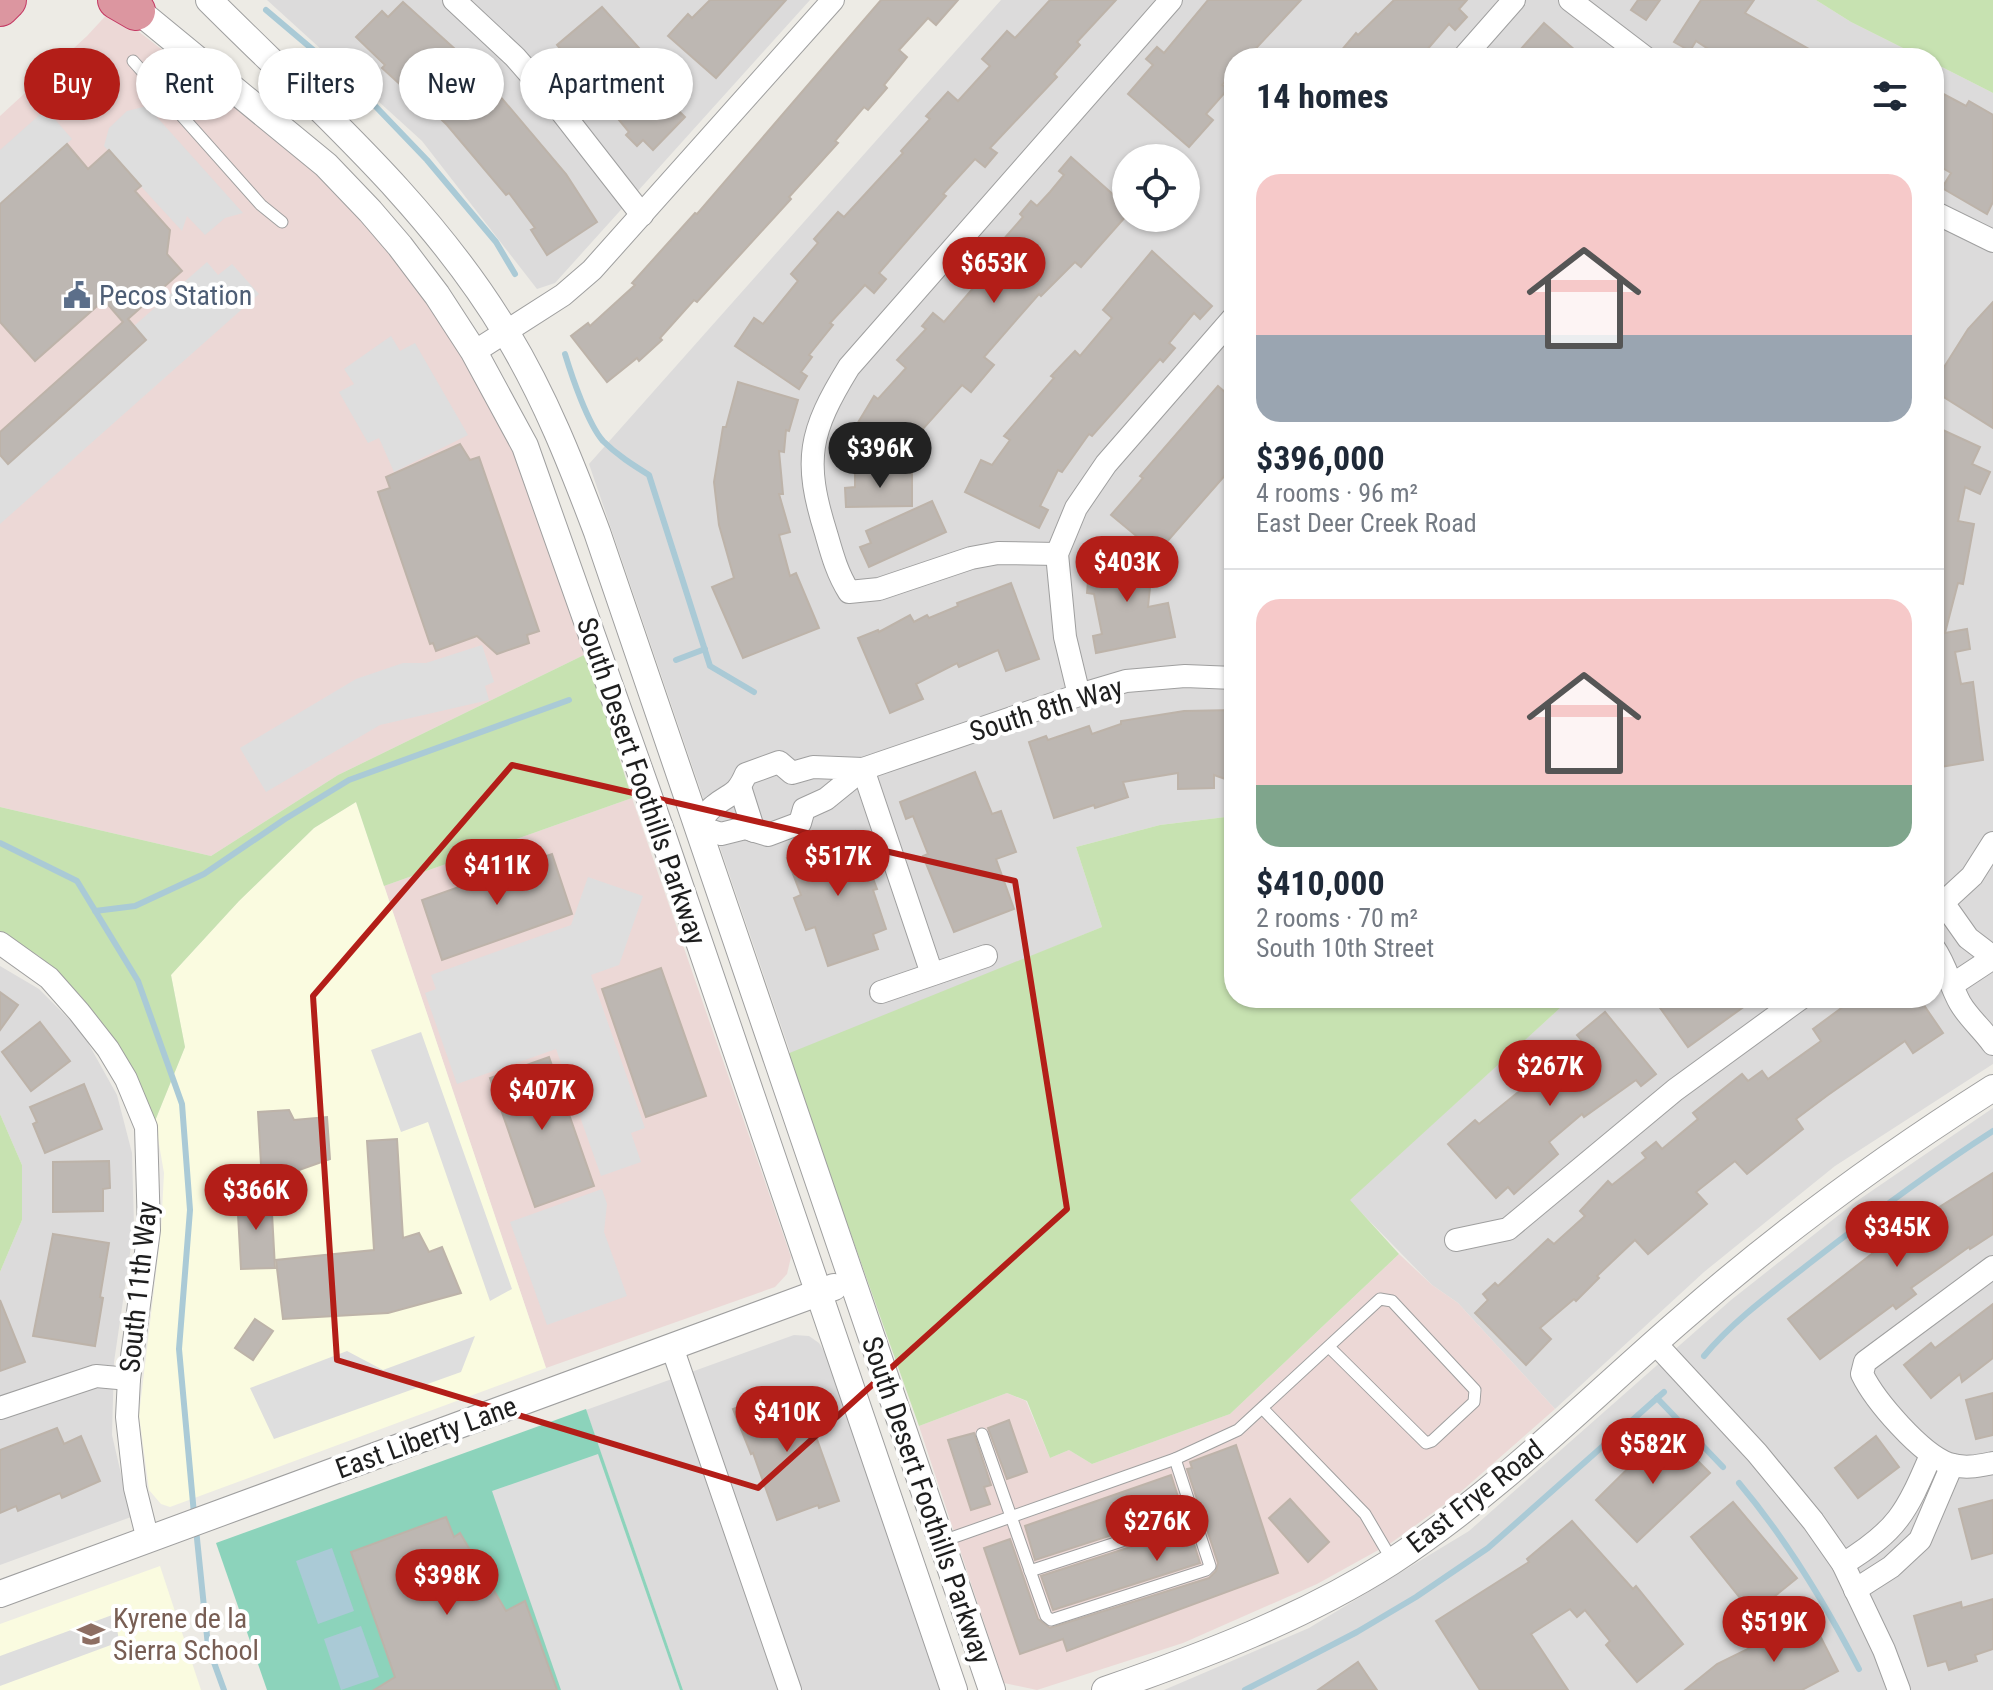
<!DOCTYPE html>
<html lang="en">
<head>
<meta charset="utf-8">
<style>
  :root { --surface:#fff; --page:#f6f6f7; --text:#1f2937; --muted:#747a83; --line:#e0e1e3; --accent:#b31e18 }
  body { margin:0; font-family:"Roboto Condensed",sans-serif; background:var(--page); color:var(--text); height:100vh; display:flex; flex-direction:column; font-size:30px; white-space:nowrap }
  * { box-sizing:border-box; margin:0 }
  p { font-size:26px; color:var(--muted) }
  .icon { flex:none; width:44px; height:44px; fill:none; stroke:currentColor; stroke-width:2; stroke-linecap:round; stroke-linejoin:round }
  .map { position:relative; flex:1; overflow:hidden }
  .details { position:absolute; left:1224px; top:48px; width:720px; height:960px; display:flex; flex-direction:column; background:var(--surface); border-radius:32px; box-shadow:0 2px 6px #0004 }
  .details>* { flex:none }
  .guide { position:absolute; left:24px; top:48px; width:760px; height:72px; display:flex; gap:16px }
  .controls { position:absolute; left:1112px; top:144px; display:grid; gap:16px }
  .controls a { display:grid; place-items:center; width:88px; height:88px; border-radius:50%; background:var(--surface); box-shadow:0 2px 6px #0004; font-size:40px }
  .price { position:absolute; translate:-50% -68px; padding:0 18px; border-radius:28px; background:var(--accent); color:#fff; font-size:26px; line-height:52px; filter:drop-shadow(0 2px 4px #0008) }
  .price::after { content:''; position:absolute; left:50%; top:48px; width:24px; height:18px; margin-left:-12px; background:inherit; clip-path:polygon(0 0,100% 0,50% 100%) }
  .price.current { background:#222; color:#fff }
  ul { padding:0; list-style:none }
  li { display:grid; align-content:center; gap:16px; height:424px; padding:0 32px }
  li+li { border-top:2px solid var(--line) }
  li span { display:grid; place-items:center; height:248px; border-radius:24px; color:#555 }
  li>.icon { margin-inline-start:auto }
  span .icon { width:144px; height:144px; fill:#fffc; stroke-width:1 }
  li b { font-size:34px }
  h2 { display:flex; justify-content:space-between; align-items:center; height:96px; padding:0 32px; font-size:34px }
  .chip { padding:0 28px; border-radius:36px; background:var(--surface); box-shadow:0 2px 6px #0004; font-size:28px; line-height:72px }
  .chip.current { background:var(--accent); color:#fff }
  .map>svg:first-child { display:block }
</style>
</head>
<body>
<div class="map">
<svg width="1993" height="1690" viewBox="0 0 1993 1690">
  <rect width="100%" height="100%" fill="#edebe5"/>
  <g fill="#dcdbdb" fill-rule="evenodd">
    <path d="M267,0h543l-255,283 -18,6 -115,-148z"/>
    <path d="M1001,0h815l35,22 72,36h-689v758l-74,9 -84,22 26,80 -311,128 -202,-591zM1126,158h60v60h-60z"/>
    <path d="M1934,63l59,30v971l-158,102 -131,106 -149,137 -97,-106 -26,-18 -83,-85 222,-202h363z"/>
    <path d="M0,966l39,23 43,43 35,63 15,58 2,73 -20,136 -2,73 19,82 -131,48v-293l22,-52v-55l-22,-51z"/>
    <path d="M1993,1108v582h-829l145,-62 160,-97 262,-231 123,-97z"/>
    <path d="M794,1335l15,1 10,7 9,15 114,332h-259l-97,-280z"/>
  </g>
  <g fill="#ecd8d6">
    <path d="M111,10l189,147 97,99 67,97 71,139 51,162 -248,121 -127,81 -211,-49v-691l87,-80z"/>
    <path d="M632,798l159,459 -4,17 -12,13 -229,81 -162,-482z"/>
    <path d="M1399,1254l33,31 26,18 97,106 -99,87 -65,47 -74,41 -134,59 -146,47 -33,-7 -85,-257 88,-33 19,8 24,57 19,-8 23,14 138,-50z"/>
  </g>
  <g fill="#fafbe0">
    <path d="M356,802l190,566 -376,139 -9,-3 -12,-14 -10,-75 22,-184 3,-58 -9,-52 30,-74 -14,-72 68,-74 75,-73z"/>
    <path d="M160,1566l41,124h-201v-66z"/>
  </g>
  <g fill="#c7e2b1">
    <path d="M1816,0h177v93l-59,-30v-5h-11l-72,-36z"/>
    <path d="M586,654l46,144 -248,88 -28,-84 -42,26 -75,73 -68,74 14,72 -30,74 -36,-75 -39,-51 -41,-39 -39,-23v-126l211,49 127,-81z"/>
    <path d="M1234,816v182h337l-221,202 49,54 -169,160 -138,50 -23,-14 -19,8 -23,-57 -20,-8 -88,33 -132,-372 315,-127 -26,-80 84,-22z"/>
    <path d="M0,1114l22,51v55l-22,52z"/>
  </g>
  <path fill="#8cd3bb" d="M586,1409l97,281h-416l-51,-147z"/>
  <g fill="#dedede">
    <path d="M147,106l96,107 -18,5 -20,17 -18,-19 -5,15 -78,-85 5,-18 18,-17z"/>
    <path d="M46,109l26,30 -72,65v-54z"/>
    <path d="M207,262l11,13 14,-11 27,30 -259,230v-69l8,8 138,-122 -12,-15z"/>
    <path d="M391,336l9,15 15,-8 53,92 -74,37 -15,-34 -11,5 -29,-51 15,-8 -10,-15z"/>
    <path d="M482,645l12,37 -9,4 4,14 -109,25 -114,67 -26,-44 116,-69 47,-16h23z"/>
    <path d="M588,877l55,19 -24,69 -28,10 54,153 -14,5 10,29 -40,14 -45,-127 -99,35 -32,-91 11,-4 -5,-14 140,-50z"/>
    <path d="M421,1032l91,257 -22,12 -62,-179 -27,10 -30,-82z"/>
    <path d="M602,1189l5,15 -3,28 23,64 -80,29 -37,-103z"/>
    <path d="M475,1336l-14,36 -187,67 -24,-51 97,-37 36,19z"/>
    <path d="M598,1454l82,236h-119l-69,-199z"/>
    <path d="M115,1614l4,28 -119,44v-30z"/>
  </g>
  <g fill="#aacad6">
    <path d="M332,1548l22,63 -36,13 -22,-63z"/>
    <path d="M361,1626l18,51 -38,13 -17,-51z"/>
  </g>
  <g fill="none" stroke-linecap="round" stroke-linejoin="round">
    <g stroke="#aacad6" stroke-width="6">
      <path d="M266,10l91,77 70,73 69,82 19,32"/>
      <path d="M565,354c7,23 23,70 38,87 14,14 30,24 46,34l61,191 44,26"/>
      <path d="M676,660l29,-11"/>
      <path d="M0,843l77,38 61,100 44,123 8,106 -11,139 15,165"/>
      <path d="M95,911l40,-5 69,-32 81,-55 64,-39 220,-80"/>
      <path d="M1704,1356c30,-36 69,-64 106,-93 59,-46 119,-91 183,-132"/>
      <path d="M1657,1398l66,69"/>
      <path d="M1739,1483c48,57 86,120 120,186"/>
      <path d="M196,1529l12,117 16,44"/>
      <path d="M1245,1690l112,-58 59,-35 72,-49 176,-156"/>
    </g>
  </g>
  <g fill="#bdb7b2" stroke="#bdb3a9" stroke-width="2">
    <path d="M710,0h76l-70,78 -48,-42 20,-22 4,4z"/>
    <path d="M881,0h77l-22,25 -8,-7 -29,32 8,7 -23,28 3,3 -19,22 -4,-3 -29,34 3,2 -49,54 2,2 -94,103 -3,-2 -34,38 2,2 -23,21 -2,-3 -30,24 -36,-46 17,-13 2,3 45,-41 -3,-2 63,-70 2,1z"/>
    <path d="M1050,0h66l-39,42 3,3 -26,29 3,3 -67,71 7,5 -12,14 -10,-8 -32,35 3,2 -67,77 7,6 -12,14 -9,-8 -35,38 3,2 -24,30 3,2 -11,15 6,4 -8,13 -64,-43 19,-28 9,6 35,-43 -7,-7 27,-31 -4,-4 24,-27 6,5 59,-64 -2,-2 29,-32 -4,-3 22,-24 10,9 32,-35 -8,-7 25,-28 8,7z"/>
    <path d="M1208,0h93l-54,58h-13v14l-12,13 6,4 -22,25 7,6 -24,27 -61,-53 25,-29 -7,-6 11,-12 7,6z"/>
    <path d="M1394,0h73l-8,9 8,8 -12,13 -6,-6 -29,34h-85l21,-25 2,2z"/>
    <path d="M1638,0h22l-14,20 -15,-10z"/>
    <path d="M1701,0h53l-9,13 80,45h-103l-26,-17 -6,10 -16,-9z"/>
    <path d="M403,2l74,67 89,105 31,48 -50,33 -16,-25 4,-2 -26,-35 -3,2 -59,-70 -41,-40 -2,3 -22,-20 3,-3 -29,-28 26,-26 6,6z"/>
    <path d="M602,7l45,50 -2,2 23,28 -8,6 25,24 -32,33 -10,-10 -6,6 -11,-11 3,-3 -72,-87z"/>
    <path d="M1544,23l40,35h-71z"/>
    <path d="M1934,89l32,17 3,-5 24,14v87l-6,12 -45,-26 9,-15 -17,-10z"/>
    <path d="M67,144l21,25 21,-19 32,36 -6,5 35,39 -3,24 15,17 -54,48 18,21 -138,124 -8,-9v-23l123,-110 -19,-22 -69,61 -35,-39v-118z"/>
    <path d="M1071,157l55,49v10l-45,51 -6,-5 -34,34 -2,-2 -55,63 10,8 -23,27 -9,-7 -41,46 -16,26 -49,-31 18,-30 4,3 28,-31 -9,-8 29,-31 -4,-3 11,-13 11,9 43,-50 -7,-6 43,-49 -3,-3 11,-13 6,5 13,-14 14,-17 -5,-4z"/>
    <path d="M1152,251l60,55 -12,13 -6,-6 -25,30 6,5 -12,14 -3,-3 -68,77 -3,-2 -27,38 -4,-2 -18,36 8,4 -9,18 -74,-36 16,-32 11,5 18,-25 -6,-4 50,-58 -3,-2 24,-25 5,5 32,-38 -9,-8z"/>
    <path d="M1993,302v126l-59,-37v-8l34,-54z"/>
    <path d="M738,382l60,18 -9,31 -3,-1 -2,22 -5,-1 4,43h-4l11,38 -11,3 11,41 6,-3 23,55 -76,30 -31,-71 22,-9 -15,-53 -5,-43 9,-55h3z"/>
    <path d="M1218,386l16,14v65l-77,88 -46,-38 32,-37 -3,-2z"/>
    <path d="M1934,426l46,21 -8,17 18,8 -10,22 -15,-7 -7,34 16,3 -11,60 -5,-1 -13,50 22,-4 3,20 -15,3 6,32 12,-2 10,78 -49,8z"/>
    <path d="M460,444l10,16 9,-3 60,174 -12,4 2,8 -32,11 -20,-18 -41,15 -3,-8 -3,1 -52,-152 12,-4 -4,-11z"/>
    <path d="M855,473h57v33l-66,1 -1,-19 10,-1z"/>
    <path d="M932,501l14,31 -77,35 -9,-20 11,-4 -5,-12z"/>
    <path d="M1116,554l37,4 -5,49 20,-4 7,34 -79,16 -3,-17 9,-2 -8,-40 -7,-1 2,-23 11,1 1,-12 15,2z"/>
    <path d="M1011,583l28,76 -33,12 -8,-21 -39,17 -2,-4 -41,21 7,15 -33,14 -32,-75 20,-8 1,2 31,-17 4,7 13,-7 2,3 29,-12 -1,-3z"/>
    <path d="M1234,710v72l-20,-7v13l-36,1v-16l-55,9 5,15 -33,11 -1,-3 -40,13 -25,-76 17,-6 2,4 41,-14 3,8 29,-10v-3l63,-10z"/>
    <path d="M975,772l17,42 9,-3 15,41 -20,7 18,50 -60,23 -31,-76 5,-2 -15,-38 -7,3 -6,-17z"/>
    <path d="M855,831l22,58 -4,1 13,39 -13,5 5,15 -50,17 -13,-39 -9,3 -12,-32 7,-3 -14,-37z"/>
    <path d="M552,854l20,60 -130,46 -20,-60z"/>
    <path d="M661,968l45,128 -60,21 -44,-128z"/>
    <path d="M0,992l18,13 -18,25z"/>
    <path d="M1653,998h103l-68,49z"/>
    <path d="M1855,998h64l24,35 -30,20 -8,-12 -77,54 -32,24 7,10 -56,45 -12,-13 -39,31 11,12 -59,50 -13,-14 -38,36 2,2 -23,23 -2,-2 -34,29 11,11 -25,26 -51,-52 13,-13 -5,-6 12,-11 3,3 50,-47 6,5 31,-28 -5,-5 28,-30 4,4 34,-27 -4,-5 14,-11 6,7 36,-30 -5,-6 49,-39 6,7 14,-10 6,8 53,-38 -8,-12z"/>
    <path d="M1605,1012l51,62 -15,12 -5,-6 -52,37 -2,-3 -33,28 9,12 -44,40 -6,-7 -12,11 -48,-54 27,-24 4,4 65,-53 40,-28 -7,-8z"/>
    <path d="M40,1022l30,39 -39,30 -29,-39z"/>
    <path d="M549,1057l45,129 -59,21 -45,-129z"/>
    <path d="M84,1084l18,45 -57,24 -12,-29 4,-2 -7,-15z"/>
    <path d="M289,1110l5,10 33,-3 3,42 -31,11v10l-37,2 -4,-70z"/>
    <path d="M397,1139l6,99 16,-5 10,19 13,-5 19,46 -73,20 -105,6 -7,-59 98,-10 -7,-109z"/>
    <path d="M109,1161l1,27 -7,1v22l-50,1v-50z"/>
    <path d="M1993,1173v61l-23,15 -1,-2 -58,41 5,6 -20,15 -3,-4 -73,54 -32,-40 112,-87z"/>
    <path d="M271,1195l4,73 -34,1 -4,-73z"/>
    <path d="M53,1234l56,9 -9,54 3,1 -8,48 -62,-10z"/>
    <path d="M0,1300l25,62 -25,9z"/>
    <path d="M1993,1304v54l-31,24 -2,-8 -29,24 -27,-33 27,-22 4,5z"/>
    <path d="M255,1319l18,12 -20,29 -18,-12z"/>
    <path d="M799,1389l40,112 -20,7 -1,-3 -41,15 -24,-67 -2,1 -18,-45 23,-9 2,4z"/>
    <path d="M1993,1393v42l-17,4 -10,-39z"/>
    <path d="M1009,1420l18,52 -20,7 -19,-51z"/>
    <path d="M57,1428l7,16 17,-8 19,45 -38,17 -2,-5 -42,18 -2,-5 -16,7v-63z"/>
    <path d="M1667,1430l43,43 -73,69 -41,-42z"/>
    <path d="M974,1433l17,52 -7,2 6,17 -19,6 -23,-70z"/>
    <path d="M1876,1436l23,31 -41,31 -23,-30z"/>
    <path d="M1236,1445l42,128 -211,78 -4,-12 -43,15 -36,-106 26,-9 28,80 12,9 159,-50 7,-7 2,-8 -31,-94 5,-1 -2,-6z"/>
    <path d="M1171,1475l12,37 -148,48 -10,-34z"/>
    <path d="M1290,1499l39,43 -21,20 -39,-44z"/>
    <path d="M1993,1500v53l-21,6 -13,-50z"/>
    <path d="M1733,1502l64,76 -44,36 -62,-77z"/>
    <path d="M446,1517l8,20 6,-4 46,78 19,-10 32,89h-183l21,-13 -44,-125z"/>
    <path d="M1572,1521l61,68 3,-3 47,58 -46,38 -31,-37 4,-4 -25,-31 -8,7 -7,-8 -39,25 37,56h-88l-44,-69 93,-59 -2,-3z"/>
    <path d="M1189,1528l11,35 -147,47 -12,-34z"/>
    <path d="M1993,1599v50l-18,6 2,6 -28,9 -3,-9 -18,5 -14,-50 47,-14 1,6z"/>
    <path d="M1811,1618l27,53 -36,19h-117l32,-26z"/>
    <path d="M1358,1662l19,28h-59z"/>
  </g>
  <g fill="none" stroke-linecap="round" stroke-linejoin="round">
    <g stroke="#9f9f9f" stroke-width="13">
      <g id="service">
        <path d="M133,61l128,144 21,17"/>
        <path d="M1263,1409l102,105 27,46"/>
        <path d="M982,1434l64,182 5,4 155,-50 4,-4 -35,-107"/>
        <path d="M940,1542l235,-83 63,-29 142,-131 12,2 83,89 -1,12 -42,39 -6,2 -97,-96"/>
        <path d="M1030,1571l165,-54"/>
      </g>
    </g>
    <g stroke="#9f9f9f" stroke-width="24">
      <g id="minor">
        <path d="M454,0l61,57 35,40 92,118"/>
        <path d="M1570,0l76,58"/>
        <path d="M1463,58l51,-58"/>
        <path d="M1934,212l59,29"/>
        <path d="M474,352l89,-57 29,-25 241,-270"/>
        <path d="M1057,554l-59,-1 -27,5 -92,31 -30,3c-12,-19 -17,-38 -23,-59 -23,-73 -17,-101 23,-166l322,-367"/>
        <path d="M1079,695l-14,-58 -8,-83 19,-46 30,-44 128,-147"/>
        <path d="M863,769l-50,-2 -21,6 -13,-11 -33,12c-10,23 -15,18 -32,32 -7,5 -12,14 -18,20l25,8 24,-6 23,7 32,-12 4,-14 22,-10 37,-30 216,-74 47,-14 59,-5 49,2"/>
        <path d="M863,769l69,205"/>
        <path d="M740,787l14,44"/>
        <path d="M1944,904l24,34 25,19"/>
        <path d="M1934,911l38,-35 21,-33"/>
        <path d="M0,943l49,35 30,34 29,37 18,30 20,48 3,103 -20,149 -2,38 8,71 13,52"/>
        <path d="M1934,948c12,17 16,37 26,55 8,14 23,27 33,41"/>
        <path d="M1952,985l41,-27"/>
        <path d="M881,992l105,-36"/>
        <path d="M1456,1240l52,-11 167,-139 126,-92"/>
        <path d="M1993,1267l-128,95 -3,12c13,27 59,80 87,90 16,5 29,2 44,-1"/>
        <path d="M1655,1343l102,110 56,68 30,43 41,86 15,40"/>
        <path d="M672,1347l118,343"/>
        <path d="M0,1408l96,-32 33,3"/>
        <path d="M1843,1564c55,-34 63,-51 88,-109"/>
        <path d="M1855,1590l36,-23 29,-27 32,-75"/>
      </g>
    </g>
    <g stroke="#9f9f9f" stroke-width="28">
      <g id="tertiary">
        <path d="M125,0l201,165 44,46 30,35 37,49 37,57 51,94 139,393 290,851"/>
        <path d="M209,0c105,105 221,205 298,334 38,63 64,129 90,198l395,1158"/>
        <path d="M0,1594l834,-307"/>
        <path d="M1105,1690c98,-34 198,-72 286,-128 107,-70 196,-161 292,-244 97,-85 201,-161 310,-230"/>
      </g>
    </g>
    <g stroke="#c43963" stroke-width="40">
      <g id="motorway">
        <path d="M117,0l19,11"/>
        <path d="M0,7l7,-7"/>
      </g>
    </g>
    <use href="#service" stroke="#fff" stroke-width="11"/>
    <use href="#minor" stroke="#fff" stroke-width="22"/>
    <use href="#tertiary" stroke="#fff" stroke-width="26"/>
    <use href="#motorway" stroke="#dc96a0" stroke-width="38"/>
  </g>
  <path fill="none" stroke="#b31e18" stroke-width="6" stroke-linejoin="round" d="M512,765l503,116 52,328 -309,279 -421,-128 -24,-364z"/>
  <defs>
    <g id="civic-bare" transform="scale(2.16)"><path d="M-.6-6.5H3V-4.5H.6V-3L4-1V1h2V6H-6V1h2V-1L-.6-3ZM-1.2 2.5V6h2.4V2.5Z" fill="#5c6f8a" stroke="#fff" stroke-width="2.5" paint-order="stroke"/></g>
    <g id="school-bare" transform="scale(2.16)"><path d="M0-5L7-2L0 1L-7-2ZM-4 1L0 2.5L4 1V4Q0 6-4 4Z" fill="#8d6e63" stroke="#fff" stroke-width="2.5" paint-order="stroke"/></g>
  </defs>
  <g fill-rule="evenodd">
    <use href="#civic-bare" x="77" y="295"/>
    <use href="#school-bare" x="91" y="1634"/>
  </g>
  <g text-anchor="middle" stroke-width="8" stroke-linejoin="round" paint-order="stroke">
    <g font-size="28" fill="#4e5e75" stroke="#fff" text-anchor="start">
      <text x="99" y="305">Pecos Station</text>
    </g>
    <g font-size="28" fill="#1e1e1e" stroke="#fff">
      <text transform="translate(1046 709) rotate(-17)" y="10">South 8th Way</text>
      <text transform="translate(642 781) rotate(71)" y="10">South Desert Foothills Parkway</text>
      <text transform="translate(138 1287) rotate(-84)" y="10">South 11th Way</text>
      <text transform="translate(426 1437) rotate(-20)" y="10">East Liberty Lane</text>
      <text transform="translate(1475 1496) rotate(-38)" y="10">East Frye Road</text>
      <text transform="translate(927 1500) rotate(71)" y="10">South Desert Foothills Parkway</text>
    </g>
    <g font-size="28" fill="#785e54" stroke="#fff" text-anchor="start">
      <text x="113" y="1628">Kyrene de la<tspan x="113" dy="32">Sierra School</tspan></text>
    </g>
  </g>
</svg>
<div class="controls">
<a><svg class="icon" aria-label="locate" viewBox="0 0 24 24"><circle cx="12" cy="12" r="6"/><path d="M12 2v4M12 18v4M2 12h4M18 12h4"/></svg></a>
</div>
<b class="price" style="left:994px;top:305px">$653K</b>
<b class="price current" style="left:880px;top:490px">$396K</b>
<b class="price" style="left:1127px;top:604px">$403K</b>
<b class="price" style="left:838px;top:898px">$517K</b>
<b class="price" style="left:497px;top:907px">$411K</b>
<b class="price" style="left:1550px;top:1108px">$267K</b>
<b class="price" style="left:542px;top:1132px">$407K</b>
<b class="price" style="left:256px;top:1232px">$366K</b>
<b class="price" style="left:1897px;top:1269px">$345K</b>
<b class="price" style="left:787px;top:1454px">$410K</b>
<b class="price" style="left:1653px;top:1486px">$582K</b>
<b class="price" style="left:1157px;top:1563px">$276K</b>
<b class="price" style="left:447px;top:1617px">$398K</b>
<b class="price" style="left:1774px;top:1664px">$519K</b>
<div class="guide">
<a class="chip current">Buy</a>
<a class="chip">Rent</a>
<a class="chip">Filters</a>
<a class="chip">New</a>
<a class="chip">Apartment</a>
</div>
<section class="details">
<h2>14 homes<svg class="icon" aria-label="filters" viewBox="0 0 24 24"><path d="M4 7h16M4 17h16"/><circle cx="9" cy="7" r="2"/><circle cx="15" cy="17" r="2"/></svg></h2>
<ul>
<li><span style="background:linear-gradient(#f6c9c9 65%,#9aa5b1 0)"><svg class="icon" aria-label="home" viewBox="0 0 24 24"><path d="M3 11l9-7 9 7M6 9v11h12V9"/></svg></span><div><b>$396,000</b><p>4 rooms · 96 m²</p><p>East Deer Creek Road</p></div></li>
<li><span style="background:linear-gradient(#f6c9c9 75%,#7fa58c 0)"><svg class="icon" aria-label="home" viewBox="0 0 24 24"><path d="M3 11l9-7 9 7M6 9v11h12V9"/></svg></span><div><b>$410,000</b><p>2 rooms · 70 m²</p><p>South 10th Street</p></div></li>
</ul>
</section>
</div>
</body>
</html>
